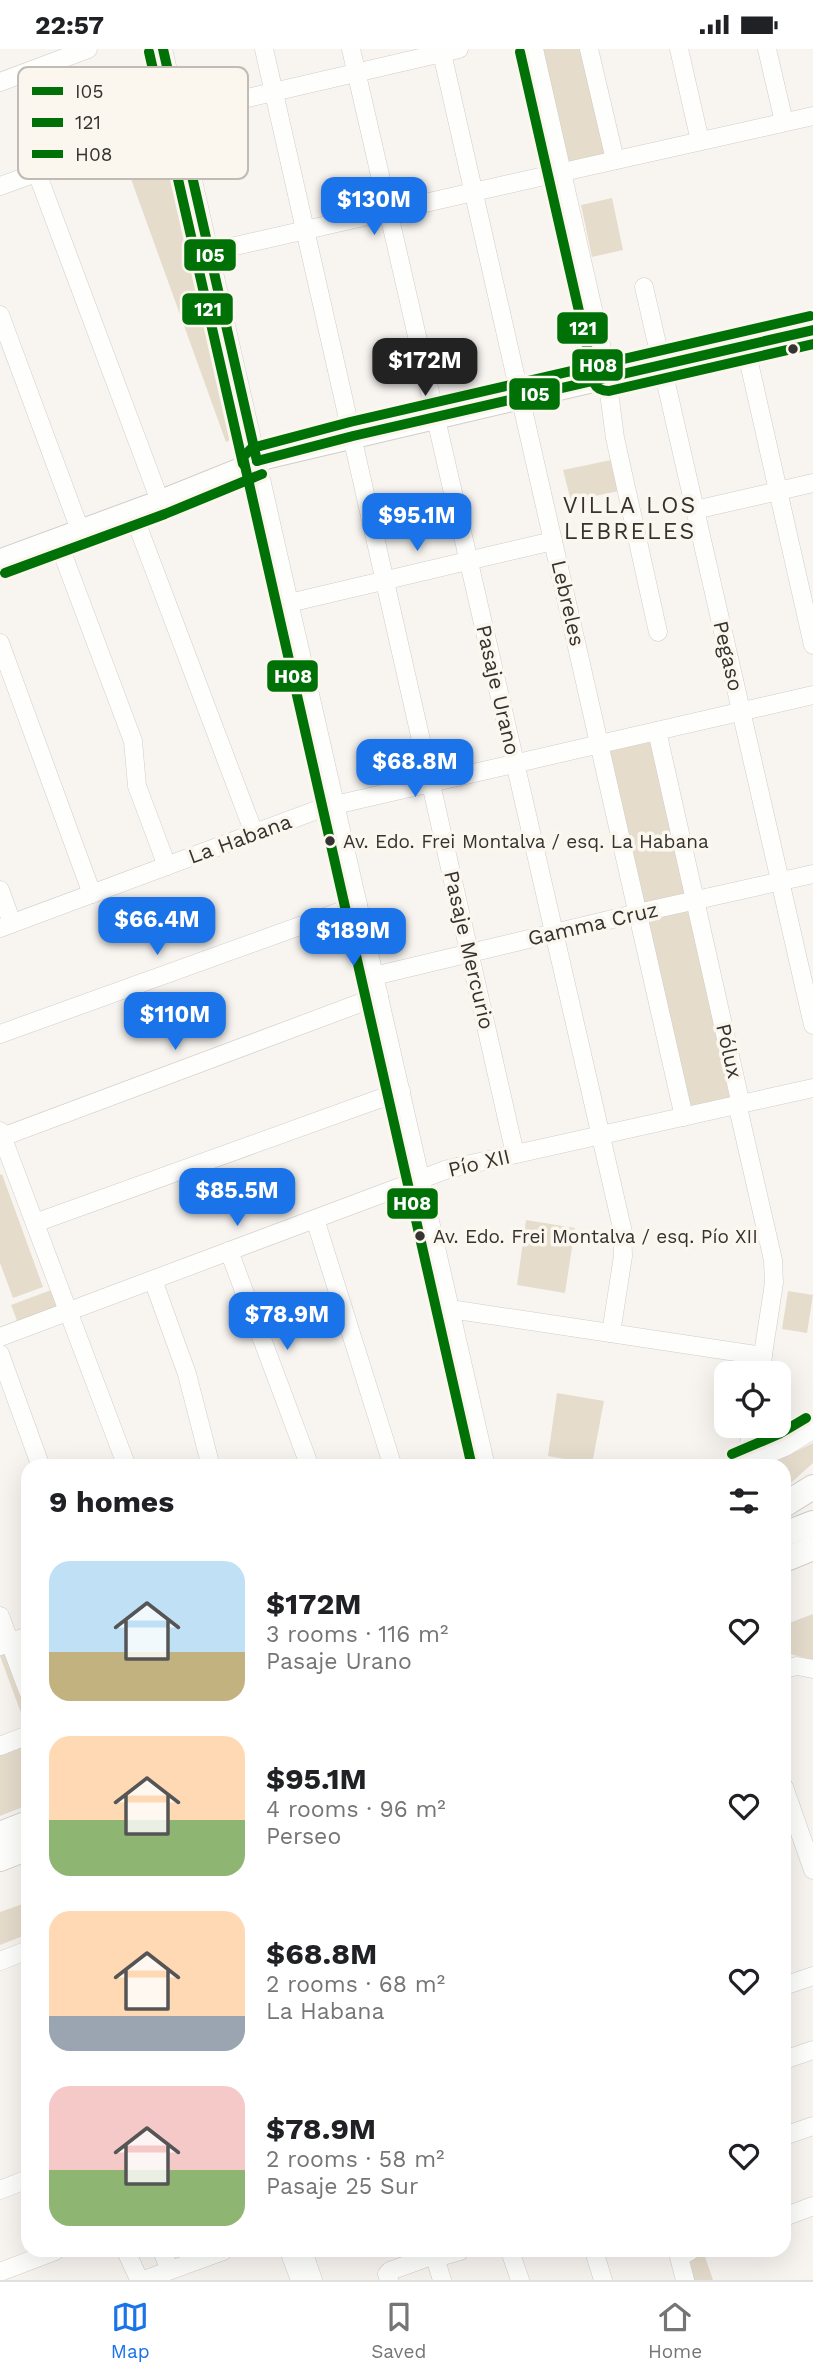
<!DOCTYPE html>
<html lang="en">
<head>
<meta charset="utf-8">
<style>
  :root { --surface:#fff; --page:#f2f2f2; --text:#202124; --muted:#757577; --line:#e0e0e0; --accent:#1a73e8 }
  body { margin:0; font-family:"Work Sans",sans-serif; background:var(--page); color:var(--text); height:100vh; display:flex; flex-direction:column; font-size:26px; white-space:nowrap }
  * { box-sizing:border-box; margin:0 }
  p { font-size:23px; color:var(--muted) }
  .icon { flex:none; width:38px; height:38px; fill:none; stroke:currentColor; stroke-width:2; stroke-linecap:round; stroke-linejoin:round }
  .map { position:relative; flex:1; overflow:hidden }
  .side { position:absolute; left:21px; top:1410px; width:770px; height:798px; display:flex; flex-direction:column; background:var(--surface); border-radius:21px; box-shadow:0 7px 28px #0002 }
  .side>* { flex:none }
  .buttons { position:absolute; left:714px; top:1312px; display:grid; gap:14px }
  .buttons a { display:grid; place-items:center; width:77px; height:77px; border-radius:14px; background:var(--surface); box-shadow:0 7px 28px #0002; font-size:35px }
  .price { position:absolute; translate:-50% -60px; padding:0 16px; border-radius:14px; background:var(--accent); color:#fff; font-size:23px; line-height:46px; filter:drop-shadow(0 2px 4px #0008) }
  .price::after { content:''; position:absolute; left:50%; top:42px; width:21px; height:16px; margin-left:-10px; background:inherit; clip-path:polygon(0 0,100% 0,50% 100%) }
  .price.on { background:#222; color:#fff }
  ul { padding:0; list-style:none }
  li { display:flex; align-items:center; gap:21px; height:175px; padding:0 28px }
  li span { display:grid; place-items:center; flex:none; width:196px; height:140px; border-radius:21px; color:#555 }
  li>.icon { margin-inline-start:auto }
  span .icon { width:84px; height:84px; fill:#fffc; stroke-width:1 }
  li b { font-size:30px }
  h2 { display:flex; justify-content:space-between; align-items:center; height:84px; padding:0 28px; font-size:30px }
  .status { display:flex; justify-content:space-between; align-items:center; height:49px; padding:0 35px; background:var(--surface); direction:ltr }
  .status svg { height:19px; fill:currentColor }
  .tab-bar { display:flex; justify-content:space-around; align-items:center; height:98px; border-top:2px solid var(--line); background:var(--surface); font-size:19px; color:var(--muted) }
  .tab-bar a { display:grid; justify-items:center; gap:4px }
  .tab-bar .on { color:var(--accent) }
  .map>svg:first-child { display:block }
</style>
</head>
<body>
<div class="status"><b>22:57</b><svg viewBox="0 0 49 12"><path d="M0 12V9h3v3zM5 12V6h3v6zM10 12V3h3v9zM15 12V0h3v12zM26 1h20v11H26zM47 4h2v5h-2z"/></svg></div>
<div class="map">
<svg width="813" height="2231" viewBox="0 0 813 2231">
  <rect width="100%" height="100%" fill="#f8f5f1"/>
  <g fill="#e5dccc">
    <path d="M541,0h44l26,104 -46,13z"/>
    <path d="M174,86l69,299 -17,8 -104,-288z"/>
    <path d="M612,149l11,52 -31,7 -11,-52z"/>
    <path d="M611,411l8,31 -48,10 -8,-31z"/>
    <path d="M655,692l80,356 -44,10 -83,-356z"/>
    <path d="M2,1125l41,113 -30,11 -13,-35v-88z"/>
    <path d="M526,1171l49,8 -10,65 -48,-8z"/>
    <path d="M51,1241l7,17 -40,16 -7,-18z"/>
    <path d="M788,1242l25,4 -6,38 -25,-4z"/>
    <path d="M557,1344l47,8 -12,63 -44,-8z"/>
    <path d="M813,1394v20l-29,26v-22l-17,-1z"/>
    <path d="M813,1565v46l-23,-6 -6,2v-31z"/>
    <path d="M28,1597v73l-4,2 -24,-65z"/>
    <path d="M28,1692v64l-28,11v-65z"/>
    <path d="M28,1853v32l-28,11v-33z"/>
    <path d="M699,2202h4l10,29h-24l-4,-20 5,-6z"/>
  </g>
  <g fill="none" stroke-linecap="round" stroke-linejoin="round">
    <g stroke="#d0cdca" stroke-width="19">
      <g id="minor">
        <path d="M163,0l323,1418"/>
        <path d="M264,0l251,1105"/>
        <path d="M351,0l271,1179 1,28 -12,77"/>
        <path d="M441,0l243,1068"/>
        <path d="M534,0l71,313 10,76 43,194"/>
        <path d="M589,0l26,111"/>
        <path d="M679,0l21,92"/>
        <path d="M767,0l17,73"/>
        <path d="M0,33l88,-33"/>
        <path d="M572,121l241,-54"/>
        <path d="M37,124l123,328"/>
        <path d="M0,137l166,-60 25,-15 268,-62"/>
        <path d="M209,203l353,-80"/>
        <path d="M644,238l169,738"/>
        <path d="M0,266l80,215"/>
        <path d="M745,296l68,300"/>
        <path d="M695,461l118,-27"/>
        <path d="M132,462l122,322"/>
        <path d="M57,490l76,202 4,45 30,80"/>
        <path d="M289,554l264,-62"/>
        <path d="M0,594l92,251"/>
        <path d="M657,682l82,365v16l34,148 1,23 -14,91"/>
        <path d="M0,841l12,33"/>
        <path d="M0,879l322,-120 491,-113"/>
        <path d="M374,927l264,-63 175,-39"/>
        <path d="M0,985l358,-129"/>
        <path d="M0,1082l127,336"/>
        <path d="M2,1088l377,-141"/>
        <path d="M315,1170l78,248"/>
        <path d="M35,1174l366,-132"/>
        <path d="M229,1202l81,216"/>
        <path d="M153,1231l34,94 24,93"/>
        <path d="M450,1260l313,47"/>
        <path d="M0,1288l448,-168 365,-81"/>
        <path d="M0,1305l41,113"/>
        <path d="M746,1414l6,-37"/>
        <path d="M737,1418l48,-20 28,-17"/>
        <path d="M0,1567l28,75"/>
        <path d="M0,1597l28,-10"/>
        <path d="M784,1620l13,-3 16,3"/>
        <path d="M0,1697l28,-11"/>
        <path d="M784,1738l29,83"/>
        <path d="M0,1912l28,-11"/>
        <path d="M784,1937l29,-10"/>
        <path d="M784,2011l29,-10"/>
        <path d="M784,2087l29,-10"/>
        <path d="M0,2141l28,-11"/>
        <path d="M784,2168l29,-11"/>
        <path d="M126,2202l11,24 6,5"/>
        <path d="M162,2202l8,19"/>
        <path d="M289,2202l11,29"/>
        <path d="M303,2202l10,29"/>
        <path d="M433,2202l9,29"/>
        <path d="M510,2202l10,29"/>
        <path d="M594,2202l9,29"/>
        <path d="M435,2209l25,-7"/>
        <path d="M0,2223l55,-21"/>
        <path d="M144,2231l79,-29"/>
        <path d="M389,2231l-2,-6 3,-3 44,-16"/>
        <path d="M685,2231l-6,-23 11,-6"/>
      </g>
    </g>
    <g stroke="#d0cdca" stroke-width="23">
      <path id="major" d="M0,511l160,-59 107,-43 546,-128"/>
    </g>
    <g stroke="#d0cdca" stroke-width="26">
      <g id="highway">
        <path d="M784,1456l29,-18"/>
        <path d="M784,1485l29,-11"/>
        <path d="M784,1511l29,-12"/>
        <path d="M0,1785l28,-11"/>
        <path d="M0,1810l28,-11"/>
      </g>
    </g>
    <use href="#minor" stroke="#fefefd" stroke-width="18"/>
    <use href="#major" stroke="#fefefd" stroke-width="21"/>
    <use href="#highway" stroke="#fefefd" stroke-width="24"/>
    <g stroke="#fbf6ee" stroke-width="16">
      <g id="bus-1">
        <path d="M163,0l94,412"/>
        <path d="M257,412l96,-25 460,-106"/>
      </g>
    </g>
    <g stroke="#fbf6ee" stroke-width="16">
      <g id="bus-2">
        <path d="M149,3l94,412"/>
        <path d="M520,3l71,312c1,14 1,27 18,27l204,-47"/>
        <path d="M5,524l160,-59 97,-40"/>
      </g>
    </g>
    <g stroke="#fbf6ee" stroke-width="16">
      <g id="bus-3">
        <path d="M732,1405l47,-20 27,-16"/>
        <path d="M472,1418l-229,-1010 9,-9 98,-26 460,-106"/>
      </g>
    </g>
    <use href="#bus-1" stroke="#007106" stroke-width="10"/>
    <use href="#bus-2" stroke="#007106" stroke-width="10"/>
    <use href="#bus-3" stroke="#007106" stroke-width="10"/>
  </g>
  <g fill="#353330" stroke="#fbf6ee" stroke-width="2.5">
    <circle cx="793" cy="300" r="6"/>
    <circle cx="330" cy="792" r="6"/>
    <circle cx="420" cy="1187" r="6"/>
  </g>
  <g text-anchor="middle" stroke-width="7" stroke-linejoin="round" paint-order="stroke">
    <g font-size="19" fill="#353330" stroke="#fbf6ee" text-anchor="start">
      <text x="343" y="799">Av. Edo. Frei Montalva / esq. La Habana</text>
      <text x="433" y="1194">Av. Edo. Frei Montalva / esq. Pío XII</text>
    </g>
    <g font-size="21" fill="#353330" stroke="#fbf6ee">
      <text transform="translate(568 554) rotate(77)" y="7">Lebreles</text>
      <text transform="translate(728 607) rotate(77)" y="7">Pegaso</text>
      <text transform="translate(498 641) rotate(77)" y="7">Pasaje Urano</text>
      <text transform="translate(240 790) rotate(-20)" y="7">La Habana</text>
      <text transform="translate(593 875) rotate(-13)" y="7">Gamma Cruz</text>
      <text transform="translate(469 901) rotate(77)" y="7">Pasaje Mercurio</text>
      <text transform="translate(729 1002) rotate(77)" y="7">Pólux</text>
      <text transform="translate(479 1114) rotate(-13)" y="7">Pío XII</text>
    </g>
    <g font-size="23" letter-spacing="2" fill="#353330" stroke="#fbf6ee">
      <text x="630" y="464">VILLA LOS<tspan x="630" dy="26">LEBRELES</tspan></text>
    </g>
  </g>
  <rect x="18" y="18" width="230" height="112" rx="10" fill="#fbf6ee" stroke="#c0bcb5" stroke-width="2"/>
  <rect x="32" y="38" width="31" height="8" fill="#007106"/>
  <rect x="32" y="69" width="31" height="9" fill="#007106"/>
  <rect x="32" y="101" width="31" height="8" fill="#007106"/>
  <g font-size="19" fill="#353330">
    <text x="75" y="49">I05</text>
    <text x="75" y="80">121</text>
    <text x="75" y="112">H08</text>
  </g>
  <g stroke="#fbf6ee" stroke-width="2.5">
    <rect x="183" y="189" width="54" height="34" rx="7" fill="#007106"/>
    <rect x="181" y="243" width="53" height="34" rx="7" fill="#007106"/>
    <rect x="556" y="262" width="53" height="34" rx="7" fill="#007106"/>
    <rect x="571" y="299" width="53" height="34" rx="7" fill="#007106"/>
    <rect x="508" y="328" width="53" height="34" rx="7" fill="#007106"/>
    <rect x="266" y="610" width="53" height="34" rx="7" fill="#007106"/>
    <rect x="386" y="1138" width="53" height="33" rx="7" fill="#007106"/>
  </g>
  <g font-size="19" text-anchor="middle" font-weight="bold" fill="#fff">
    <text x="210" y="213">I05</text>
    <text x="208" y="267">121</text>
    <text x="583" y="286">121</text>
    <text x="598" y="323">H08</text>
    <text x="535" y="352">I05</text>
    <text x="293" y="634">H08</text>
    <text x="412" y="1161">H08</text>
  </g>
</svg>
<div class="buttons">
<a><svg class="icon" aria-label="locate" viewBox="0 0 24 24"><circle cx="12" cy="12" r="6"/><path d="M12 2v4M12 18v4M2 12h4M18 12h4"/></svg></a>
</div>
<b class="price" style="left:374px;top:188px">$130M</b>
<b class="price on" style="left:425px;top:349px">$172M</b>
<b class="price" style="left:417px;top:504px">$95.1M</b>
<b class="price" style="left:415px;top:750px">$68.8M</b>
<b class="price" style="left:157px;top:908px">$66.4M</b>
<b class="price" style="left:353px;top:919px">$189M</b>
<b class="price" style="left:175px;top:1003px">$110M</b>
<b class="price" style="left:237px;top:1179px">$85.5M</b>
<b class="price" style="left:287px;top:1303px">$78.9M</b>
<section class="side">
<h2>9 homes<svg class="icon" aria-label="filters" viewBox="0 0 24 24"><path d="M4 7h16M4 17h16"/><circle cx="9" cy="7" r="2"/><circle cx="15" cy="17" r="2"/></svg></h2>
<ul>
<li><span style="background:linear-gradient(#bfe0f5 65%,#c2b280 0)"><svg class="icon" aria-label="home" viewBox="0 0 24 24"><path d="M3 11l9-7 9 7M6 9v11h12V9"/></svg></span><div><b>$172M</b><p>3 rooms · 116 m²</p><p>Pasaje Urano</p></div><svg class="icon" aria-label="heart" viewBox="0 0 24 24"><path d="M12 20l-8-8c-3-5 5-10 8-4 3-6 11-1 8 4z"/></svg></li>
<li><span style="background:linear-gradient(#ffd9b3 60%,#8fb573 0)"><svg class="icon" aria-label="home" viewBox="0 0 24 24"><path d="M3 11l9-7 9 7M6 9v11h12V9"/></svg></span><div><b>$95.1M</b><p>4 rooms · 96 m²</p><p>Perseo</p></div><svg class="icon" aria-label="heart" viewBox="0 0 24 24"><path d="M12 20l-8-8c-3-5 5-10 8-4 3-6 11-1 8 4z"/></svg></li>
<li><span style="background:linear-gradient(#ffd9b3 75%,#9aa5b1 0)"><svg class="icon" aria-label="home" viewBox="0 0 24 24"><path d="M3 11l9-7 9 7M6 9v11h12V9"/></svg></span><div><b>$68.8M</b><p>2 rooms · 68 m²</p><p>La Habana</p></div><svg class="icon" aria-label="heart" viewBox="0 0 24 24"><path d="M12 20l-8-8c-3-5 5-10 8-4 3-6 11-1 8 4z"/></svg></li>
<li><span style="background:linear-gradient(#f6c9c9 60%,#8fb573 0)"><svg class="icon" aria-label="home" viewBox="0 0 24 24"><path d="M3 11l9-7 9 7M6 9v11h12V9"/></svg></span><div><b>$78.9M</b><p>2 rooms · 58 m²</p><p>Pasaje 25 Sur</p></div><svg class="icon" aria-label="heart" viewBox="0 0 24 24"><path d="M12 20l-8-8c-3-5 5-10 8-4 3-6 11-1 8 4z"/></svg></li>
</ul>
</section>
</div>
<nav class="tab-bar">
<a class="on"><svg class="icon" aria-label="map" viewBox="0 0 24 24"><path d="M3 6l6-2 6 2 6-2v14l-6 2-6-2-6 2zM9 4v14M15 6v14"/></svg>Map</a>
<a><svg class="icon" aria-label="saved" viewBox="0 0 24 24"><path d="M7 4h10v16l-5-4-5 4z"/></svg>Saved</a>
<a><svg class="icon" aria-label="home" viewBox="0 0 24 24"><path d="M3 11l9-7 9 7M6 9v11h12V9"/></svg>Home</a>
</nav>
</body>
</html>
